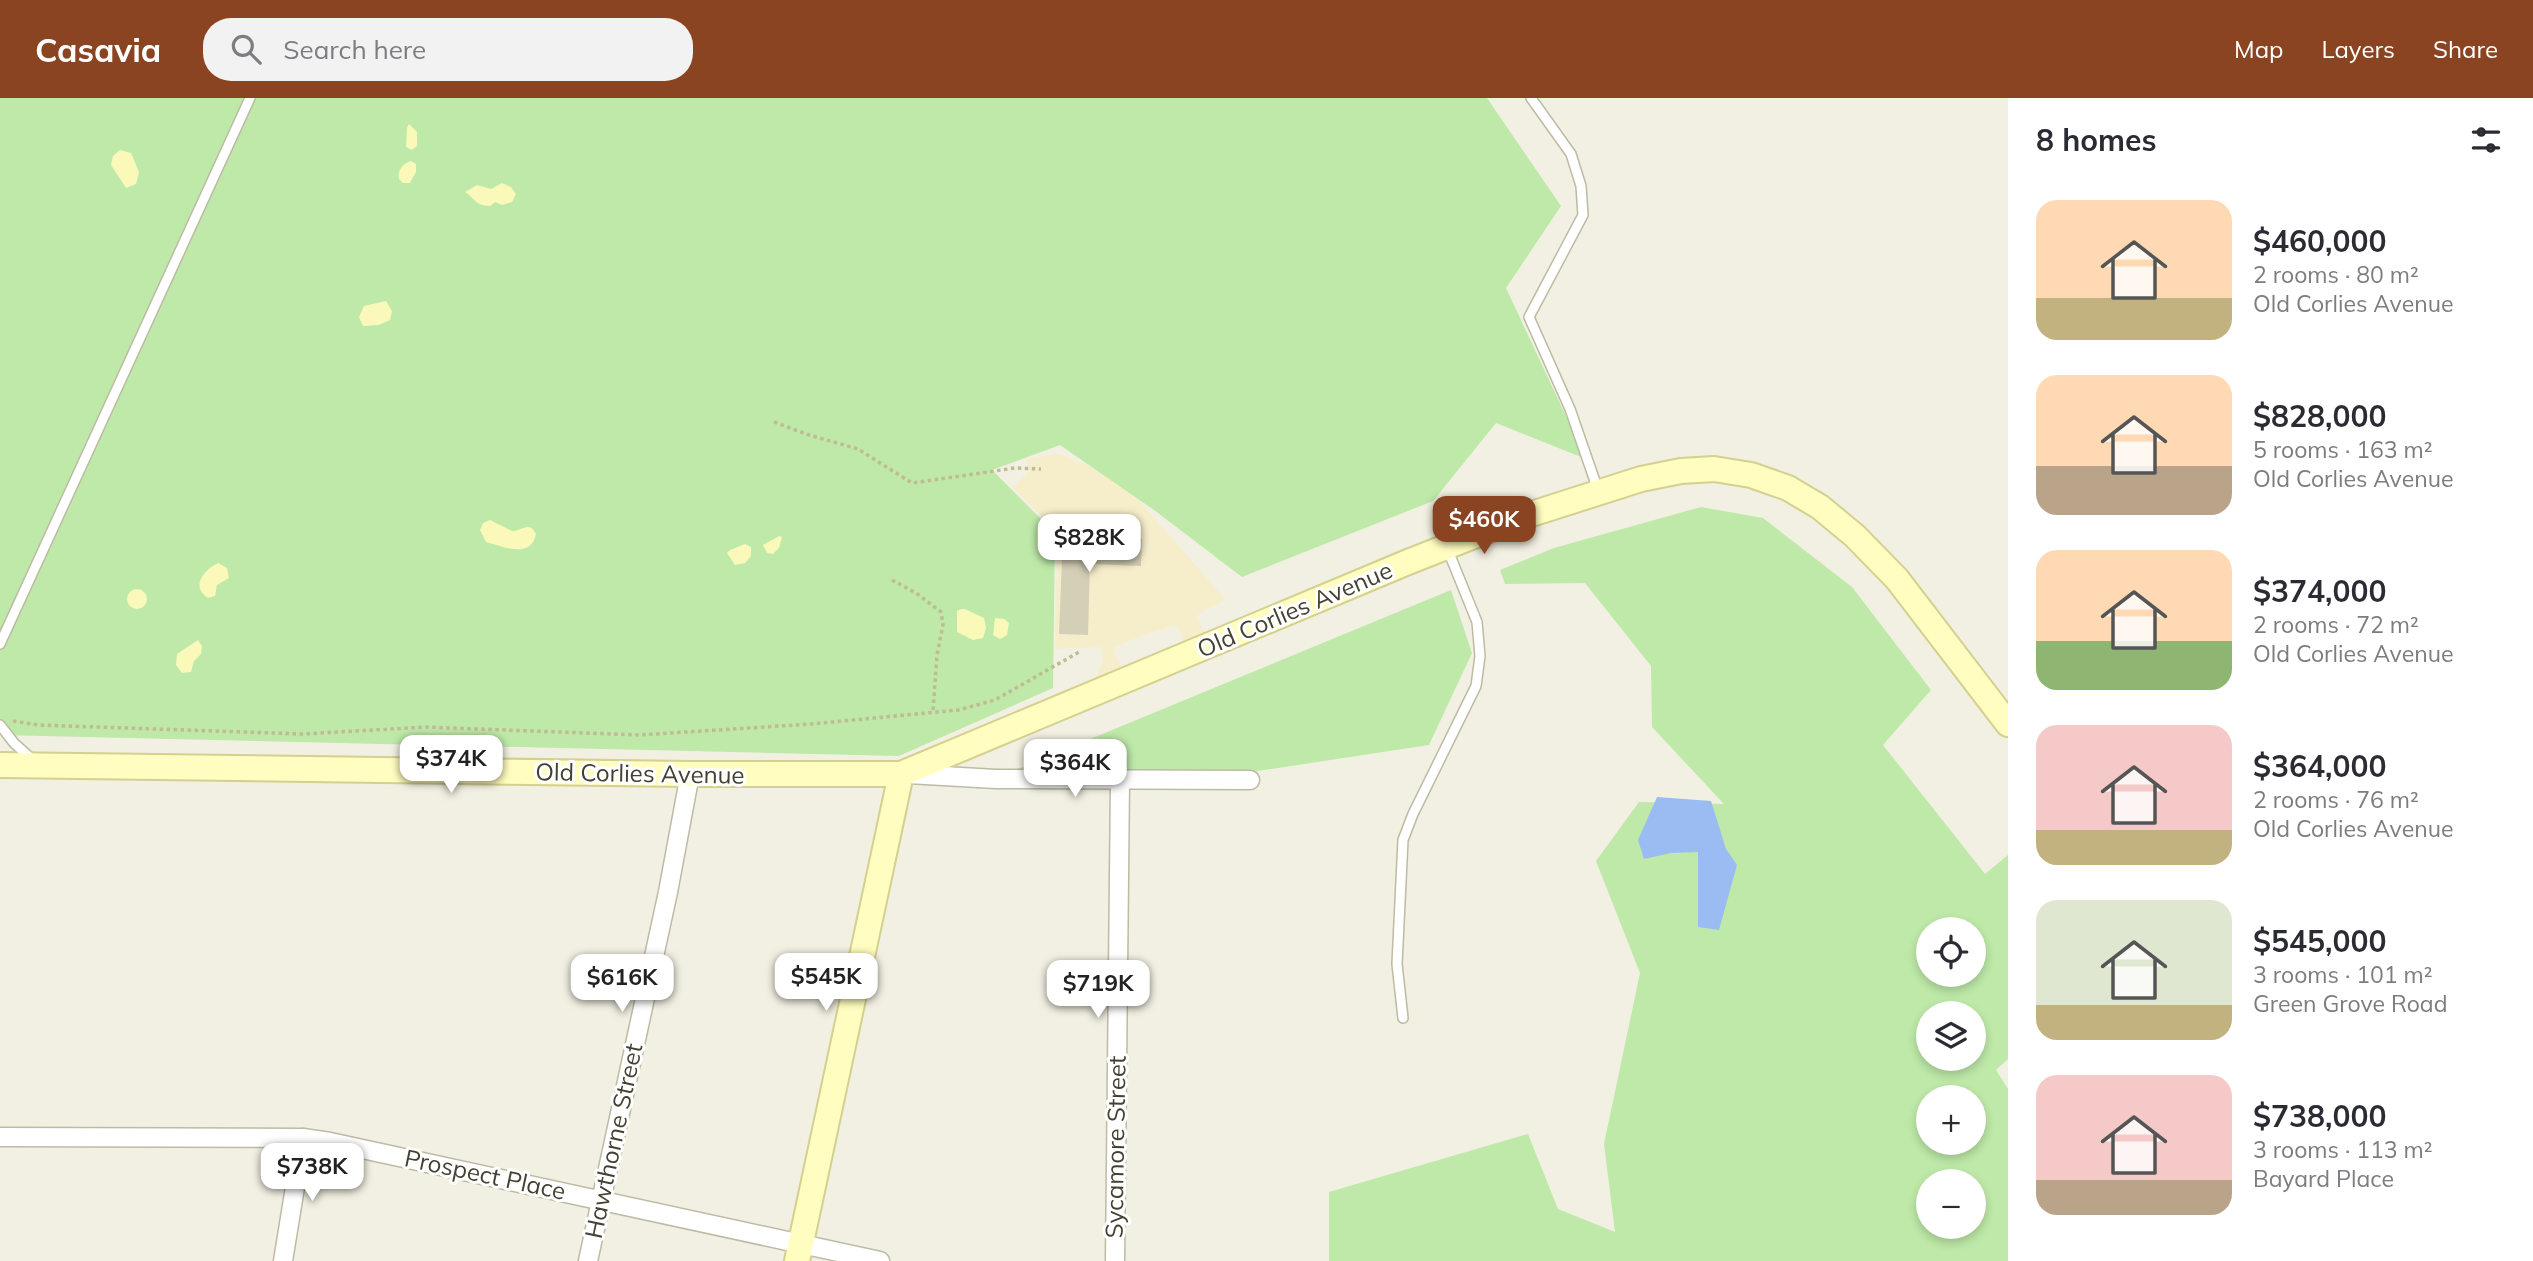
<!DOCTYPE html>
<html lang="en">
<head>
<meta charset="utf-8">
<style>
  :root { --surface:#fff; --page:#f2f2f3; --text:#2b2b33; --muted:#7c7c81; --accent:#8a4421 }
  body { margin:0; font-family:Mulish,sans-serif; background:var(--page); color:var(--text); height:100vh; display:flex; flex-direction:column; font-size:26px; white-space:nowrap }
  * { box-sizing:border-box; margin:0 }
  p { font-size:23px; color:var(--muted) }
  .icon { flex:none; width:38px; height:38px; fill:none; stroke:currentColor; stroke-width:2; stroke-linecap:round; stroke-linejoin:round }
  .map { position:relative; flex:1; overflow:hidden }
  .sheet { display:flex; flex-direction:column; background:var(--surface); width:525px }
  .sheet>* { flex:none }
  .buttons { position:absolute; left:1916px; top:819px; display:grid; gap:14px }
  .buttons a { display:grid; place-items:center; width:70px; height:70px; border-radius:50%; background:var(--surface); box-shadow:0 4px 10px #0003; font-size:35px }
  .price { position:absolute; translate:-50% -60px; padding:0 16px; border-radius:14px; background:#fff; color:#222; font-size:23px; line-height:46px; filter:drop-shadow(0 2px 4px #0008) }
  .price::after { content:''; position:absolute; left:50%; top:42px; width:21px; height:16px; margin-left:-10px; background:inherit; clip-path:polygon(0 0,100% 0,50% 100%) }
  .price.active { background:var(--accent); color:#fff }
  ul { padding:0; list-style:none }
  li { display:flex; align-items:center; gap:21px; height:175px; padding:0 28px }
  li span { display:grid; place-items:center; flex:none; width:196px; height:140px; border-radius:21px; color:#555 }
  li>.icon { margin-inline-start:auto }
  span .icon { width:84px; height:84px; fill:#fffc; stroke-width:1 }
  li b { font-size:30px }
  h2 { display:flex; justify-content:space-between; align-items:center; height:84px; padding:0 28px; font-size:30px }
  header { display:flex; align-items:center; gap:42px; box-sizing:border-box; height:98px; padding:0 35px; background:var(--accent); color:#fff }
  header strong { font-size:33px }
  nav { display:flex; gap:38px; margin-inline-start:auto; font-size:24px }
  .search { width:490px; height:63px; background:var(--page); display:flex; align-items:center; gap:18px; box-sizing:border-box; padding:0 24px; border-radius:28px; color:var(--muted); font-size:26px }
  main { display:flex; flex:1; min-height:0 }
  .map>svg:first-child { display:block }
</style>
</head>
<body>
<header>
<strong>Casavia</strong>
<div class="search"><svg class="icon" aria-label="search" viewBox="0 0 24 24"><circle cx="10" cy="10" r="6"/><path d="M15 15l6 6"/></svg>Search here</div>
<nav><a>Map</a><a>Layers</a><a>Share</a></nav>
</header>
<main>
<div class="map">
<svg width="2008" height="1163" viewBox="0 0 2008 1163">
  <rect width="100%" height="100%" fill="#f2f0e2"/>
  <path fill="#f6edcb" d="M1059,356l61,25 106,121 -22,10 -7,6 4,12 5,5 6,2 -30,11v-11l-5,-10 -28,8 -33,13 -2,5 8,17 -26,11 7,-20 -2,-12 -46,2 3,-117 -45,-45 17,-16 -4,-12z"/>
  <g fill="#bee9a8" fill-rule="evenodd">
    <path d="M0,0h1487l74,108 -55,82 80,171 -90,-36 -63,78 -191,76 -88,-67 -94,-65 -68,25 63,63 -2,155 -154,68 -899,-21z"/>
    <path d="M1701,409l62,11 89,69 79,103 -48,55 102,129 23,-19v204l-12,11 12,19v172h-679v-69l199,-58 30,75 57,23 -11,-88 36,-171 -44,-112 43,-59 85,2 -72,-77 -1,-61 -66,-83 -80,1 -5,-14 54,-22zM1928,831h46v46h-46zM1928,915h46v46h-46zM1928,999h46v46h-46zM1928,1083h46v46h-46z"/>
    <path d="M1451,492l21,63 -43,92 -204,31 -217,-3z"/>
  </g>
  <g fill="#faf9ba">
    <path d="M409,26l8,8v14l-5,4 -6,-3 1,-19z"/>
    <path d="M120,52l11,3 8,19 -3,12 -10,4 -15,-23 2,-9z"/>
    <path d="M411,63l5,3v8l-6,11h-7l-4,-4c-2,-8 4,-16 12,-18z"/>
    <path d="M502,85l9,4 5,7 -4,8 -10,3 -7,-3 -5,4c-16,-1 -14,-7 -25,-14l12,-7 14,4z"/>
    <path d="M386,203l6,10 -2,9 -11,5 -16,1 -4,-9 5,-11z"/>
    <path d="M490,422l22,11c10,0 17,-11 24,3 -5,26 -34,12 -50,8l-6,-12 3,-7z"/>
    <path d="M779,438l3,1 -3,11 -6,6 -6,-1 -4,-8z"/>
    <path d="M745,446l6,3v9l-6,7 -10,2 -8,-12 3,-3z"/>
    <path d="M218,465l9,5 2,10 -12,7 -2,11 -7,2c-18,-12 -4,-28 10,-35z"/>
    <circle cx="137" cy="501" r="10"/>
    <path d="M961,511h4l19,9 2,10 -3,10 -10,2 -16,-8v-21z"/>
    <path d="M995,520l9,1 5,4 -2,12 -7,4 -7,-4z"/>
    <path d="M198,542l4,6 -1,8 -7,7 -3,11 -9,1 -6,-8 1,-11z"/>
  </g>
  <path fill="#9abcf3" d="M1657,699l54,4 15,48 11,16 -18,65 -21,-3v-75l-27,1 -27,6 -6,-19z"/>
  <path fill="#d4cfb7" d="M1063,437l79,4 -1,27 -51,-2 -2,71 -29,-1z"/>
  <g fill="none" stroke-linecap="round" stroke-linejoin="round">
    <g stroke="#bebaa4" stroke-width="12">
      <g id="lane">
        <path d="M1531,0l40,56 10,32 2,29 -54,102 41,92 28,81"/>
        <path d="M0,546l250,-546"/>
        <path d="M0,627l14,18 20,18"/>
        <path d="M1403,920l-6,-54 6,-124 10,-26 63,-128 4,-30 -3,-34 -30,-74"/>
      </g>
    </g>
    <g stroke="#bebaa4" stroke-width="21">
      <g id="street">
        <path d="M908,676l88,5 254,1"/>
        <path d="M0,1039l303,1 27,4 550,119"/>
        <path d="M283,1163l20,-123"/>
        <path d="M588,1163l80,-369 22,-118"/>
        <path d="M1115,1163l5,-481"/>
      </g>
    </g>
    <g stroke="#d4d08f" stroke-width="28">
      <g id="secondary">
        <path d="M0,667l690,9h211l507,-212 114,-45 119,-38 40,-8 33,-2 37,6 37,13 32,19 35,29 42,43 111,145"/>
        <path d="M797,1163l104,-487"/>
      </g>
    </g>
    <g stroke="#c0ba95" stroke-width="3.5" stroke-dasharray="3.5 3.5" stroke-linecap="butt">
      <path d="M774,324l35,13 49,14 54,34 103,-15 26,1"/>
      <path d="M892,482l24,13 25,19 2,13 -6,30 -4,56"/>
      <path d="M13,623l25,4 265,9 123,-7 213,8 172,-11 147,-14 37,-10 84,-48"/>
    </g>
    <use href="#lane" stroke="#fff" stroke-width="9"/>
    <use href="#street" stroke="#fff" stroke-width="18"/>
    <use href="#secondary" stroke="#fffdbf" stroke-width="24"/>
  </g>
  <g text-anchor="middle" stroke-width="6" stroke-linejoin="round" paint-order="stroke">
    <g font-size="24" fill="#444032" stroke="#fff">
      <text transform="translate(1295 512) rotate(-23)" y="8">Old Corlies Avenue</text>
      <text transform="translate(640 676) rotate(1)" y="8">Old Corlies Avenue</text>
      <text transform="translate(614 1043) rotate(-78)" y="8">Hawthorne Street</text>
      <text transform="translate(1116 1049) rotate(-89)" y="8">Sycamore Street</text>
      <text transform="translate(485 1077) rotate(12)" y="8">Prospect Place</text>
    </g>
  </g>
</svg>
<div class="buttons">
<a><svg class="icon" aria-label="locate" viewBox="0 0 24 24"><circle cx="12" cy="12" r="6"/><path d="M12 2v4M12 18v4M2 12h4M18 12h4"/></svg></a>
<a><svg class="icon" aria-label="layers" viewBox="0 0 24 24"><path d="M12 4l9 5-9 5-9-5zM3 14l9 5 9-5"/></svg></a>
<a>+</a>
<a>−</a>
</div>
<b class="price active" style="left:1484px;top:458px">$460K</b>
<b class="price" style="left:1089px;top:476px">$828K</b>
<b class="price" style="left:451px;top:697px">$374K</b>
<b class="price" style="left:1075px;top:701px">$364K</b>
<b class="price" style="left:826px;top:915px">$545K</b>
<b class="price" style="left:622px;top:916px">$616K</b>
<b class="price" style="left:1098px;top:922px">$719K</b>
<b class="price" style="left:312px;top:1105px">$738K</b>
</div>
<section class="sheet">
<h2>8 homes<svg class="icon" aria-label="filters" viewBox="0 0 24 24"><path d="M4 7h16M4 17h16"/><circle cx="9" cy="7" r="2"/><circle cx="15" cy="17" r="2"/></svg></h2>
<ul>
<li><span style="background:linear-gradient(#ffd9b3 70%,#c2b280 0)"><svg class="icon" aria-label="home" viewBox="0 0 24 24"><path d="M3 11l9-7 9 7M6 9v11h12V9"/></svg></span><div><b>$460,000</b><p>2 rooms · 80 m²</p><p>Old Corlies Avenue</p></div></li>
<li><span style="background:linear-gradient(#ffd9b3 65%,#b9a48a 0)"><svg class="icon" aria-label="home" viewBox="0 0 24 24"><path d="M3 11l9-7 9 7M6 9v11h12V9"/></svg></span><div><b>$828,000</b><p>5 rooms · 163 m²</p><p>Old Corlies Avenue</p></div></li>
<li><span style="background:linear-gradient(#ffd9b3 65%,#8fb573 0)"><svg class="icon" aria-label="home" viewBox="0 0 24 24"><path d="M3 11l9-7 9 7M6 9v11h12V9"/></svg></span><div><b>$374,000</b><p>2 rooms · 72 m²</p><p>Old Corlies Avenue</p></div></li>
<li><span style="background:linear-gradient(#f6c9c9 75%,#c2b280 0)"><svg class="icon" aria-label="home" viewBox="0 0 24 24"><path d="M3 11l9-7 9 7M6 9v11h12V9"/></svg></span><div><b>$364,000</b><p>2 rooms · 76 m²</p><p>Old Corlies Avenue</p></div></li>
<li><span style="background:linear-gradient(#dfe7d0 75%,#c2b280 0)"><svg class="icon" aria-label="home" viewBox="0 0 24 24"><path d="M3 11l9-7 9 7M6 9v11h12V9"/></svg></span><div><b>$545,000</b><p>3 rooms · 101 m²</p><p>Green Grove Road</p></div></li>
<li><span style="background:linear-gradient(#f6c9c9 75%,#b9a48a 0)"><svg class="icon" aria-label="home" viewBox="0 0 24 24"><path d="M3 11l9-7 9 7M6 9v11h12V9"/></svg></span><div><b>$738,000</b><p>3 rooms · 113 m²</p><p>Bayard Place</p></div></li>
</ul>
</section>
</main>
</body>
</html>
